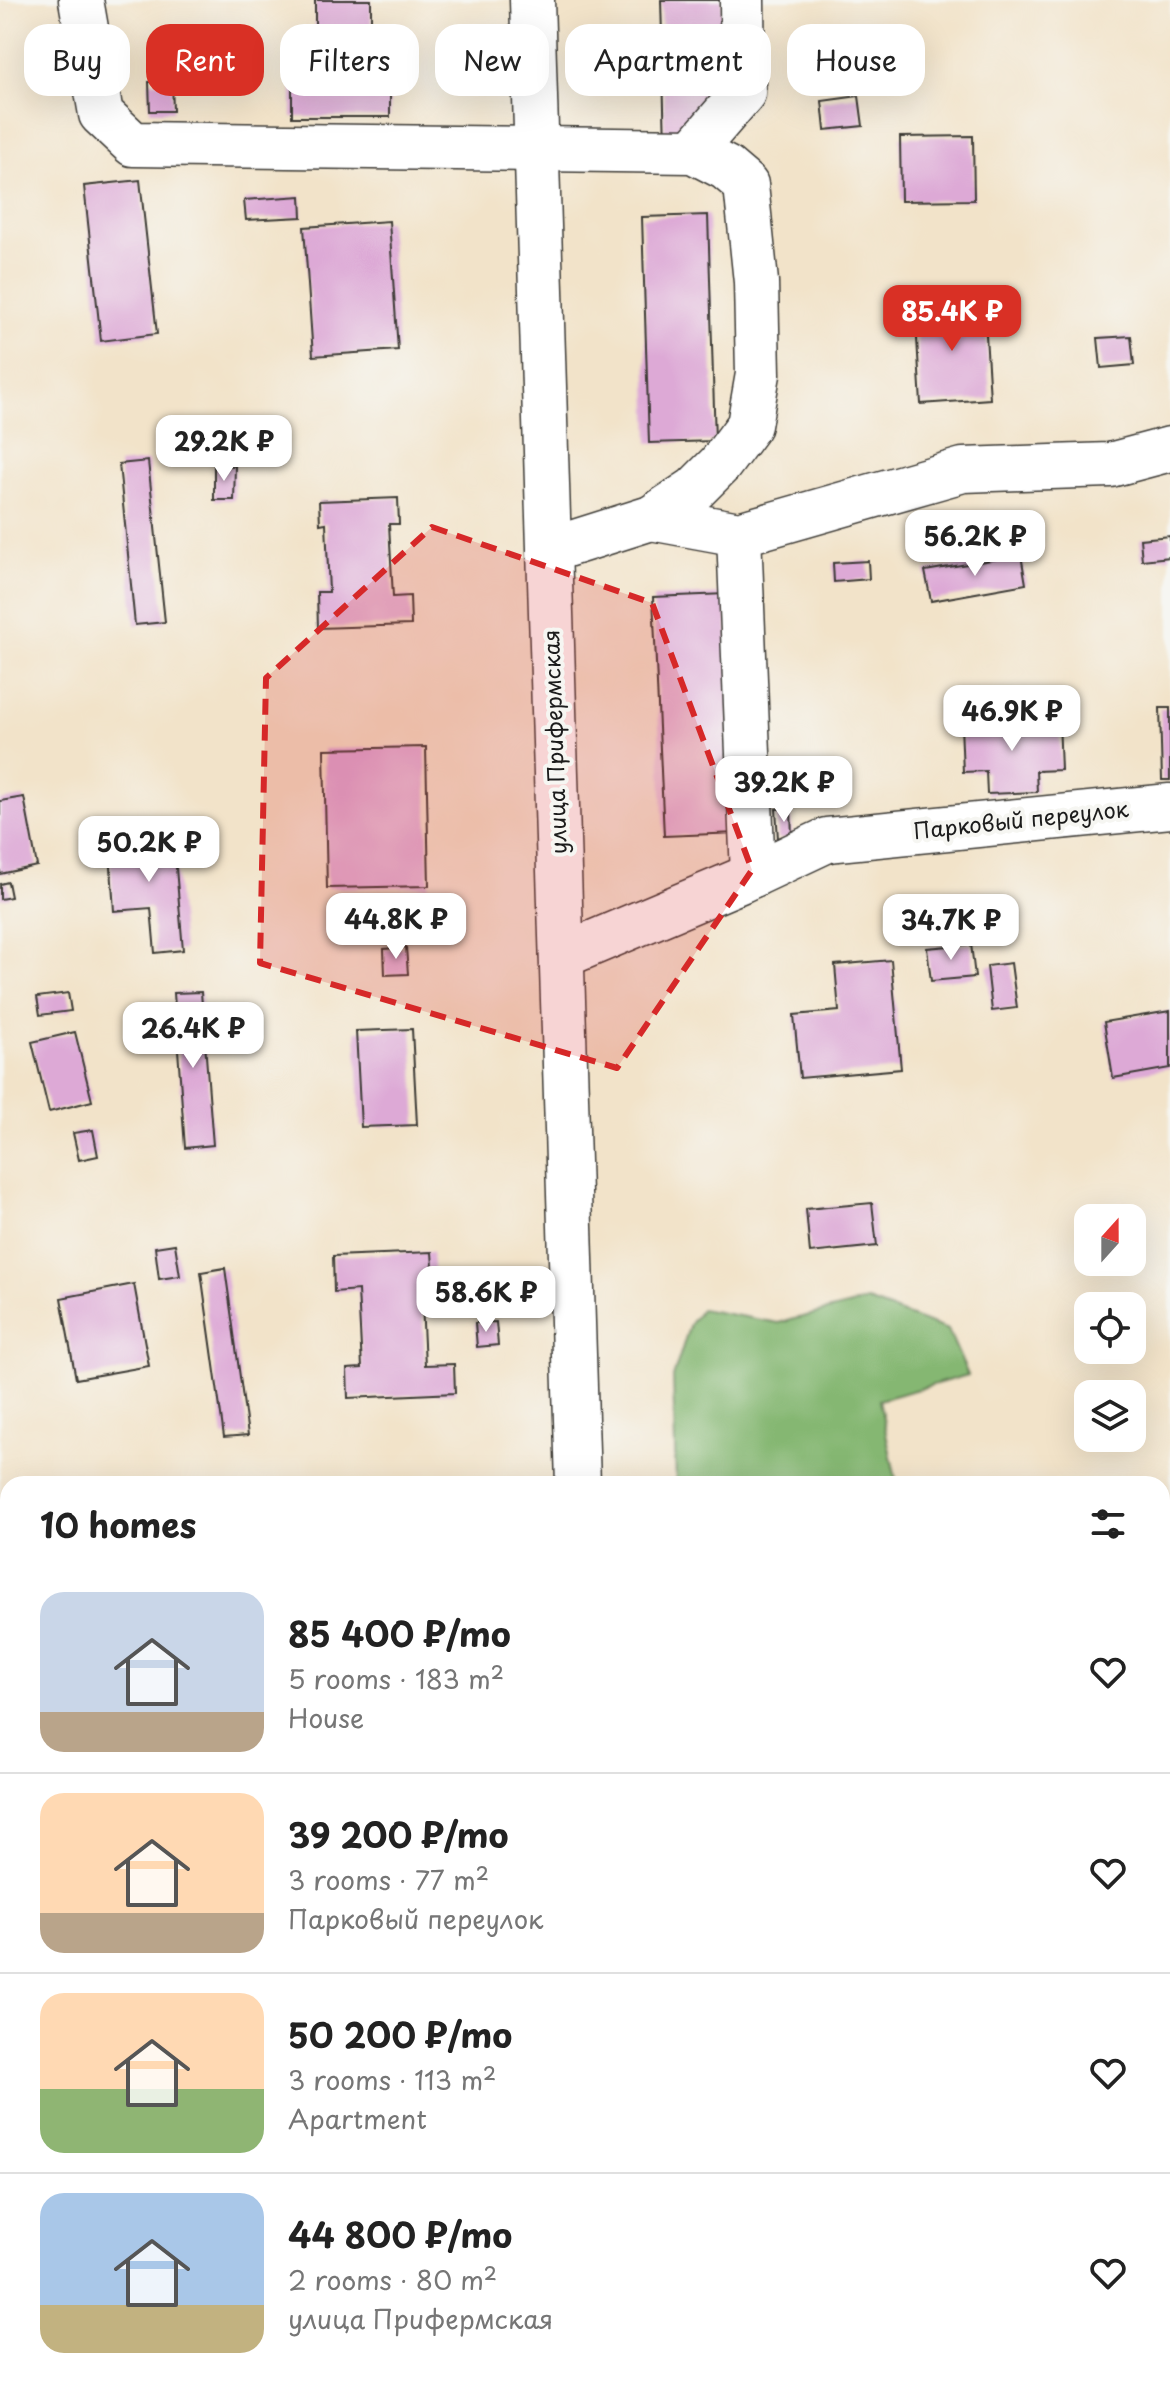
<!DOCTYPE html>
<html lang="en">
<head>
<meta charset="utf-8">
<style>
  :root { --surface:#fff; --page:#f6f6f6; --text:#222; --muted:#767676; --line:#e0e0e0; --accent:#d93025 }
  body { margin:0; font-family:"Playpen Sans",sans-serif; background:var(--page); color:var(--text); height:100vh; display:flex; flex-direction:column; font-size:30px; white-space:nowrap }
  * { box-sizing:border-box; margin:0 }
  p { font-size:26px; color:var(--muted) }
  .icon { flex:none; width:44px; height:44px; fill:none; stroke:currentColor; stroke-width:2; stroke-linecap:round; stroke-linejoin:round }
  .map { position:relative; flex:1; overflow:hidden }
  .sheet { position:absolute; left:0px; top:1476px; width:1170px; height:914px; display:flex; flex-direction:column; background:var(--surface); border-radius:24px 24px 0 0; box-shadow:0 8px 32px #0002 }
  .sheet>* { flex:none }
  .guide { position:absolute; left:24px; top:24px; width:1122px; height:72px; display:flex; gap:16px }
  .needle { width:52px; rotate:21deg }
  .buttons { position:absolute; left:1074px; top:1204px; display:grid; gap:16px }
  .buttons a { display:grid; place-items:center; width:72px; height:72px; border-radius:16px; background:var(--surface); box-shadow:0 8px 32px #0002; font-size:40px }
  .price { position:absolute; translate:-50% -68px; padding:0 18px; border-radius:16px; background:#fff; color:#222; font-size:26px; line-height:52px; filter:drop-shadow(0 2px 4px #0008) }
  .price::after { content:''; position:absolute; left:50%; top:48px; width:24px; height:18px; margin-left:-12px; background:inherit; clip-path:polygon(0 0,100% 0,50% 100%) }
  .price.current { background:var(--accent); color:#fff }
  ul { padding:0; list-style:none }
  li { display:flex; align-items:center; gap:24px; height:200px; padding:0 40px }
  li+li { border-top:2px solid var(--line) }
  li span { display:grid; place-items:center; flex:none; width:224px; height:160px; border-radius:24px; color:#555 }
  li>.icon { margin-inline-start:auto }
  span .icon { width:96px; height:96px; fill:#fffc; stroke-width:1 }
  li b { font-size:34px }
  h2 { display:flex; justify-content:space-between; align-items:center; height:96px; padding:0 40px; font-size:34px }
  .chip { padding:0 28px; border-radius:24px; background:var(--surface); box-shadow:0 8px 32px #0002; font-size:28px; line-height:72px }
  .chip.current { background:var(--accent); color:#fff }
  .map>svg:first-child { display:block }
</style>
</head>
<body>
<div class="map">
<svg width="1170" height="2389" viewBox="0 0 1170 2389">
  <rect width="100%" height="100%" fill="#f6f6f2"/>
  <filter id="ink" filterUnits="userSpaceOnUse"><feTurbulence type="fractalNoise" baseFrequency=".0125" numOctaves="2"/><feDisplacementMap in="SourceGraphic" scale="16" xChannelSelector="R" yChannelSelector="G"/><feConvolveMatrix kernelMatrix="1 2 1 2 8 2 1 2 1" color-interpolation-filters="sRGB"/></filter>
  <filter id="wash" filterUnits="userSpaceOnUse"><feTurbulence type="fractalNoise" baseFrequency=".006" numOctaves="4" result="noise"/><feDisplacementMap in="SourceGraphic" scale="32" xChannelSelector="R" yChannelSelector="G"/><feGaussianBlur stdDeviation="1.8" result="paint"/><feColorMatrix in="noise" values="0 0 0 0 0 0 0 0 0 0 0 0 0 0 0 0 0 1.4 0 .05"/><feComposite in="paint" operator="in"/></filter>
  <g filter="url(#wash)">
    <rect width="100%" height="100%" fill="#f2e3c9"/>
    <g fill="#85b772" stroke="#506a47" stroke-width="2">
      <path d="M867,1301l81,29 20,45 -89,25 18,84h-221l-3,-107 17,-53 11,-15 77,14z"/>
      <path d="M1162,1785l8,1v255l-8,-1z"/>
      <path d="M0,1842l8,3v68l-8,-2z"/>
      <path d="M1162,2133l8,2v254h-353l-3,-7h348z"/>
    </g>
    <g id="blocks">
      <g fill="#dda9d6">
        <path d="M315,0h56v78l19,1v38h-98v-42h23z"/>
        <path d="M661,0h61l4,142 -61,2z"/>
        <path d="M172,81l1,30h-23l-1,-29z"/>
        <path d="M859,96l4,30 -38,4 -3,-29z"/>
        <path d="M973,136l1,64 -73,1 -1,-64z"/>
        <path d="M140,180l17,154 -56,7 -17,-155z"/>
        <path d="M301,196l1,21 -56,3 -2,-20z"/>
        <path d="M708,215l7,226 -66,2 -7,-226z"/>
        <path d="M389,221l9,129 -85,6 -9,-129z"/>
        <path d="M984,303l6,96 -69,5 -6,-98z"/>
        <path d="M1131,336l3,29 -33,3 -3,-30z"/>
        <path d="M148,461l17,161 -30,3 -16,-161z"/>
        <path d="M214,465l21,1 -1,34h-20z"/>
        <path d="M398,498l1,26h-10l4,73 17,-1 1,29 -93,3 -1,-36h12l-3,-69 -6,1 -1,-23z"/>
        <path d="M1170,536v21l-28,3 -2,-21z"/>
        <path d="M1021,555l5,29 -95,17 -6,-30z"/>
        <path d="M868,561l1,18 -35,3 -1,-19z"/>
        <path d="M726,594l12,239 -74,3 -11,-239z"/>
        <path d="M1160,708h10v72h-8z"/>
        <path d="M1059,720l2,50 -25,1 1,21 -50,2 -1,-23 -23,1 -2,-47z"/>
        <path d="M426,747l3,139 -102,2 -3,-139z"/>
        <path d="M24,797l13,69 -37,8v-73z"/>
        <path d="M791,808l1,31h-14l-2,-30z"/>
        <path d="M173,833l10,117 -28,3 -4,-45 -37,3 -5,-73z"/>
        <path d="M8,882l3,15 -11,2v-15z"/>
        <path d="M971,944l4,33 -44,4 -4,-33z"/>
        <path d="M406,947l2,27 -23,1 -1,-26z"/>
        <path d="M891,960l10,109 -101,9 -6,-63 45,-4 -4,-46z"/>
        <path d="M1011,963l6,45 -25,3 -5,-45z"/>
        <path d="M201,992l12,153 -28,3 -11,-155z"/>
        <path d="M68,993l3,18 -31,4 -3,-18z"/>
        <path d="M1170,1011v57l-57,10 -9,-56z"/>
        <path d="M412,1029l5,96 -56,2 -5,-96z"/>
        <path d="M75,1032l17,69 -43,11 -17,-70z"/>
        <path d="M93,1130l5,26 -19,4 -6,-27z"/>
        <path d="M872,1203l5,43 -67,7 -4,-44z"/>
        <path d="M175,1244l5,32 -21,3 -4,-32z"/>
        <path d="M432,1252l2,29 -13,1 4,83 29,-1 1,29 -107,5 -1,-29 15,-1 -4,-78 -24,2 -1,-36z"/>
        <path d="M225,1268l23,167 -24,2 -23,-165z"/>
        <path d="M134,1284l15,82 -73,13 -15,-81z"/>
        <path d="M496,1322l2,23 -21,2 -2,-24z"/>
        <path d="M1162,1546l8,19v74l-8,3z"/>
        <path d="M0,1730l8,3v97l-8,-3z"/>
        <path d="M8,2109v81l-8,3v-81z"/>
        <path d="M134,2382h18l2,7h-38z"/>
        <path d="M649,2382h73l3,7h-73z"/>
      </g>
    </g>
  </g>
  <g filter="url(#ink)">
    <use href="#blocks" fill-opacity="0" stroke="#3c3a36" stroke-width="2"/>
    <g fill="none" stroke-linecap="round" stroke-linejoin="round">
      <g stroke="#3c3a36" stroke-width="47">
        <g id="minor">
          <path d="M81,0l20,114 32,30 560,7 33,17 20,17 10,97 2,92 -9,51 -29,39 -25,25 -44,29 -101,32"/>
          <path d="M532,0l46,1484"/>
          <path d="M693,151l50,-58 -1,-93"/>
          <path d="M651,518l88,16 224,-64 147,-5 60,-16"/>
          <path d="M739,534l14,341"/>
          <path d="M562,956l180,-76 85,-40 343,-34"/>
          <path d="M0,1921l8,3"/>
          <path d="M1162,2068l8,2"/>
          <path d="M0,2230l8,-3"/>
          <path d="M161,2382l3,7"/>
          <path d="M428,2382l2,7"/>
          <path d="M832,2382l13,7"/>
        </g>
      </g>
      <use href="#minor" stroke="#fff" stroke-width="44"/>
    </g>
  </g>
  <path fill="#d62828" fill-opacity="0.2" stroke="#d62828" stroke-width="6" stroke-dasharray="16 10" stroke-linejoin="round" d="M432,527l220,76 100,267 -135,198 -357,-105 6,-285z"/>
  <g text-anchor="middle" stroke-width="8" stroke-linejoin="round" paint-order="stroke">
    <g font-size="22" fill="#1c1c1c" stroke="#f6f6f2">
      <text transform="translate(555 742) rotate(-92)" y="8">улица Прифермская</text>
      <text transform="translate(1021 820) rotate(-6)" y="8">Парковый переулок</text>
    </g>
  </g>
</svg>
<div class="buttons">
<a><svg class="needle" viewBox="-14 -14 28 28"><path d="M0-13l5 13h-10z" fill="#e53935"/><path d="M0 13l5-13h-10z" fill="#767676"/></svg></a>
<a><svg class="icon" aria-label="locate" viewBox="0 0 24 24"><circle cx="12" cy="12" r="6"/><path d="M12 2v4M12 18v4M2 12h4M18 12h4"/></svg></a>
<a><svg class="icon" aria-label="layers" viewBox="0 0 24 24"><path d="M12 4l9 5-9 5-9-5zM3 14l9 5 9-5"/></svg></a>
</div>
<b class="price current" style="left:952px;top:353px">85.4K ₽</b>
<b class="price" style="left:224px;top:483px">29.2K ₽</b>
<b class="price" style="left:975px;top:578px">56.2K ₽</b>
<b class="price" style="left:1012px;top:753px">46.9K ₽</b>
<b class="price" style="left:784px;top:824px">39.2K ₽</b>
<b class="price" style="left:149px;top:884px">50.2K ₽</b>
<b class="price" style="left:396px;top:961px">44.8K ₽</b>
<b class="price" style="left:951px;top:962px">34.7K ₽</b>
<b class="price" style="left:193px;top:1070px">26.4K ₽</b>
<b class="price" style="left:486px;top:1334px">58.6K ₽</b>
<div class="guide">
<a class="chip">Buy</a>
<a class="chip current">Rent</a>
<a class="chip">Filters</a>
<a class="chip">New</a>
<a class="chip">Apartment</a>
<a class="chip">House</a>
</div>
<section class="sheet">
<h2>10 homes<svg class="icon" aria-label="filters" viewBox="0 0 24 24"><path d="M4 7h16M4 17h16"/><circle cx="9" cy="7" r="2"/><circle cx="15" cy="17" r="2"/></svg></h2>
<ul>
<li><span style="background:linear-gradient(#c9d6e8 75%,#b9a48a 0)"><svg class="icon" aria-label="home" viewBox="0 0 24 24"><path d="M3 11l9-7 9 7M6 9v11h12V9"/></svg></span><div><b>85 400 ₽/mo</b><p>5 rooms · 183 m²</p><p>House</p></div><svg class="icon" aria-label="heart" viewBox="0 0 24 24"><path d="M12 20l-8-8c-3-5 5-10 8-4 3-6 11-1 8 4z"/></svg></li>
<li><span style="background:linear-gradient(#ffd9b3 75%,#b9a48a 0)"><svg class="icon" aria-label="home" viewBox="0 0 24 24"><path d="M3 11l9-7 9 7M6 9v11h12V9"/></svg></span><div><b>39 200 ₽/mo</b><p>3 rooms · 77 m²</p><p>Парковый переулок</p></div><svg class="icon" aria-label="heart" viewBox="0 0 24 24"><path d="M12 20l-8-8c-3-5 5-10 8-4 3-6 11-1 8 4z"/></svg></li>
<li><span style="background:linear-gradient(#ffd9b3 60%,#8fb573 0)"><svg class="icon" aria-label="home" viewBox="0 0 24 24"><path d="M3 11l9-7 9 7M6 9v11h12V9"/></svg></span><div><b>50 200 ₽/mo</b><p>3 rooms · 113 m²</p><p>Apartment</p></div><svg class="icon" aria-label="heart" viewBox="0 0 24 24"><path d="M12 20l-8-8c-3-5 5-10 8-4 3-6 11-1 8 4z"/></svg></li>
<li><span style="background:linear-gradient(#a9c7e8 70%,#c2b280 0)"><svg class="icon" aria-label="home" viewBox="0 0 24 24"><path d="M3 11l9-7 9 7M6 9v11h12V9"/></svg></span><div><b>44 800 ₽/mo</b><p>2 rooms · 80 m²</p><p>улица Прифермская</p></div><svg class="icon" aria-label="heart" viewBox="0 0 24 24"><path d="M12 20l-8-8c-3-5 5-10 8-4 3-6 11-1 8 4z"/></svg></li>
</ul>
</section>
</div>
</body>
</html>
